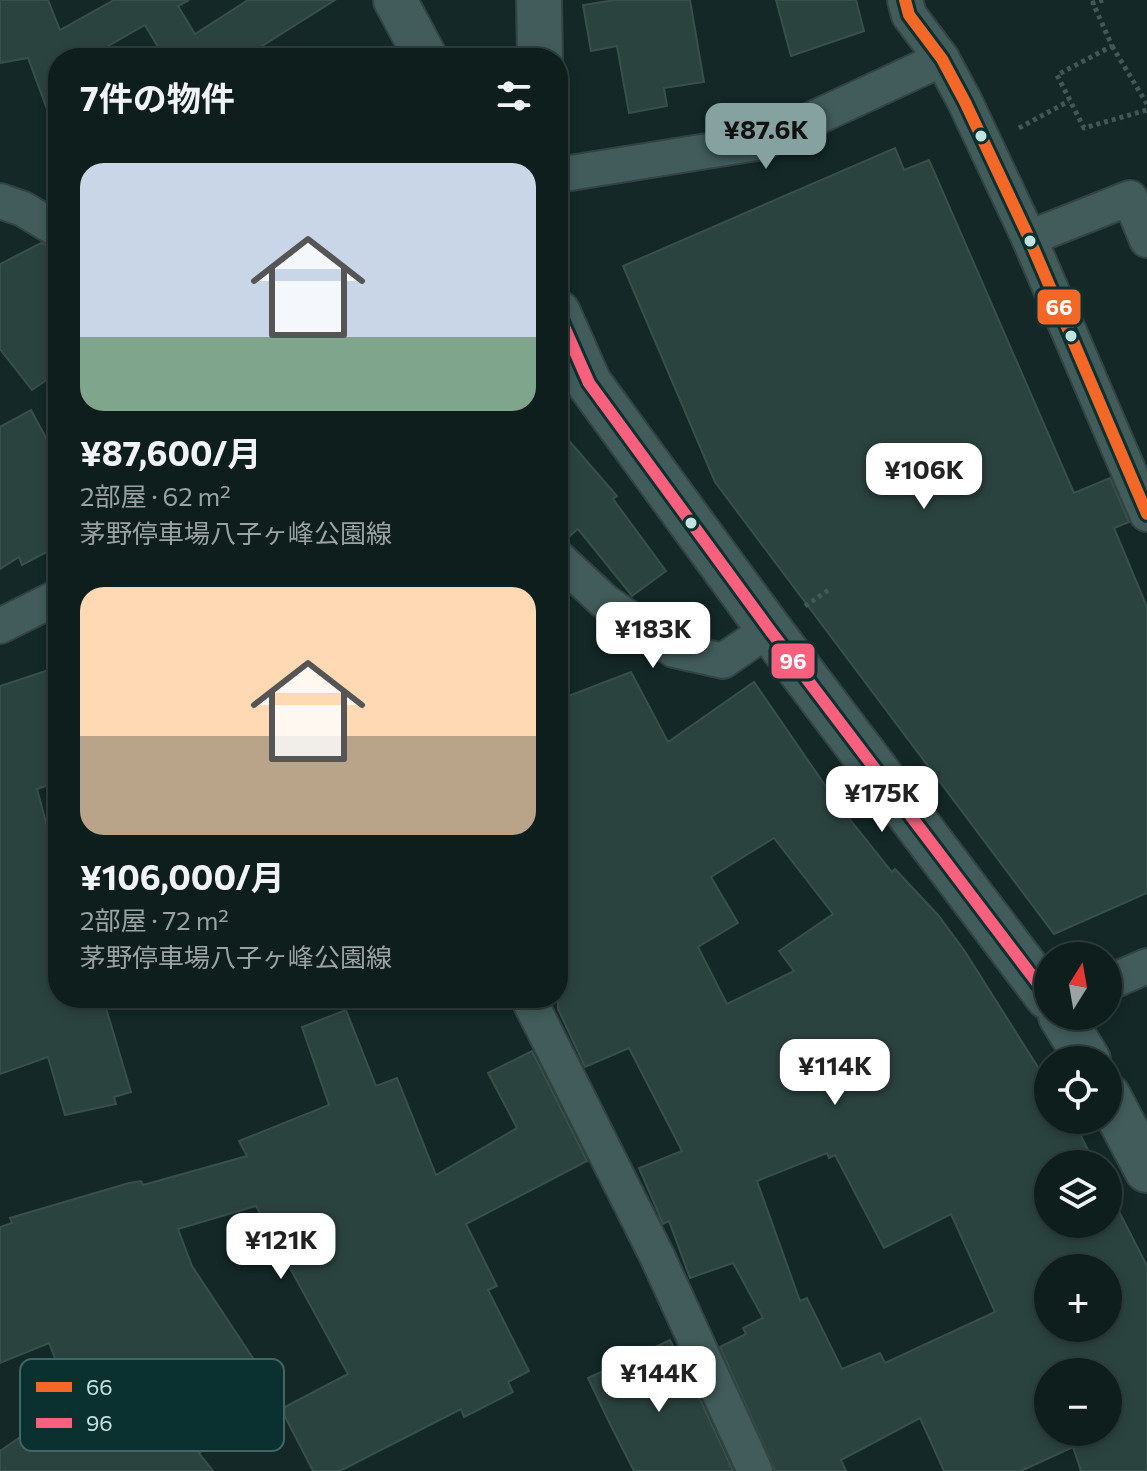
<!DOCTYPE html>
<html lang="ja">
<head>
<meta charset="utf-8">
<style>
  :root { --surface:#0e1e1d; --page:#172726; --text:#f1f3f6; --muted:#9ba2a4; --line:#2e3c3b; --accent:#85a2a0 }
  body { margin:0; font-family:Commissioner,"Noto Sans JP",sans-serif; background:var(--page); color:var(--text); height:100vh; display:flex; flex-direction:column; font-size:30px; white-space:nowrap }
  * { box-sizing:border-box; margin:0 }
  p { font-size:26px; color:var(--muted) }
  .icon { flex:none; width:44px; height:44px; fill:none; stroke:currentColor; stroke-width:2; stroke-linecap:round; stroke-linejoin:round }
  .map { position:relative; flex:1; overflow:hidden }
  .drawer { position:absolute; left:48px; top:48px; width:520px; height:960px; display:flex; flex-direction:column; background:var(--surface); border-radius:32px; box-shadow:0 4px 12px #0003,0 0 0 2px var(--line) }
  .drawer>* { flex:none }
  .needle { width:52px; rotate:11deg }
  .fabs { position:absolute; left:1034px; top:942px; display:grid; gap:16px }
  .fabs a { display:grid; place-items:center; width:88px; height:88px; border-radius:50%; background:var(--surface); box-shadow:0 4px 12px #0003,0 0 0 2px var(--line); font-size:40px }
  .price { position:absolute; translate:-50% -68px; padding:0 18px; border-radius:16px; background:#fff; color:#222; font-size:26px; line-height:52px; filter:drop-shadow(0 2px 4px #0008) }
  .price::after { content:''; position:absolute; left:50%; top:48px; width:24px; height:18px; margin-left:-12px; background:inherit; clip-path:polygon(0 0,100% 0,50% 100%) }
  .price.active { background:var(--accent); color:#111 }
  ul { padding:0; list-style:none }
  li { display:grid; align-content:center; gap:16px; height:424px; padding:0 32px }
  li span { display:grid; place-items:center; height:248px; border-radius:24px; color:#555 }
  li>.icon { margin-inline-start:auto }
  span .icon { width:144px; height:144px; fill:#fffc; stroke-width:1 }
  li b { font-size:34px }
  h2 { display:flex; justify-content:space-between; align-items:center; height:96px; padding:0 32px; font-size:34px }
  .map>svg:first-child { display:block }
</style>
</head>
<body>
<div class="map">
<svg width="1147" height="1471" viewBox="0 0 1147 1471">
  <rect width="100%" height="100%" fill="#132827"/>
  <g fill="#2b433f" stroke="#394f4a" stroke-width="2" fill-rule="evenodd">
    <path d="M0,0h48l12,30 54,-30h75l-11,6 17,28 53,-34h87l-92,58h-87l6,-4 -17,-29 -58,33h-29v70h-4l-26,-70 -28,5z"/>
    <path d="M615,0h75l14,82 -40,6 3,18 -38,7 -12,-67 -26,5 -8,-46z"/>
    <path d="M776,0h80l8,31 -73,25z"/>
    <path d="M895,148l9,22 25,-10 145,333 36,-15 19,44 -15,6 33,79v286l-93,41 -339,-452 -92,-216z"/>
    <path d="M41,243l17,7v122l-26,18 -32,-41v-85z"/>
    <path d="M31,410l27,50v86l-36,19 -3,-8 -19,12v-142z"/>
    <path d="M558,428l59,68 -4,3 53,72 -34,25 -54,-67 -13,11 -7,-1z"/>
    <path d="M58,667v115l-21,7 21,78v131h45l28,94 -17,5 2,7 -51,11 -17,-58 -48,17v-388z"/>
    <path d="M631,672l37,70 86,-60 86,125 52,65 3,-3 43,46 26,35 84,133v37h25l22,44h-47v60h60v-34l39,76v205h-66l-8,-24 -52,24h-77l-24,-53 -79,42 5,11h-71l-55,-124 26,-13 -3,-6 20,-10 -30,-55 -43,15 -21,-57 -6,3 -24,-56 43,-17 -53,-103 -44,19 -27,-58v-309zM774,838l59,76 -54,37 15,20 -67,33 -29,-57 40,-24 -27,-46zM827,1153l2,5 6,-3 49,93 67,-34 44,98 -110,51 -5,-10 -38,16 -35,-71 -7,3 -43,-120zM1048,1268h60v60h-60zM1048,1372h60v60h-60z"/>
    <path d="M346,1010l30,76 21,-8 39,97 81,-47 -29,-55 44,-22 55,110 -121,63 31,62 -9,4 41,81 -21,11 5,10 -49,25 -3,-8 -121,62h-27l-32,-62 67,-35 -92,-168 -78,23 14,37 88,133 -81,54 14,18h-213v-20l72,-49 -23,-59 -49,20v-136l12,-4 -2,-5 119,-35 12,-2 2,4 104,-29 -8,-15 90,-36 -27,-78z"/>
    <path d="M670,1340l12,25 2,-1 49,107h-99l-23,-45 -23,-48z"/>
  </g>
  <g fill="none" stroke-linecap="round" stroke-linejoin="round">
    <g stroke="#324342" stroke-width="38">
      <g id="minor">
        <path d="M905,0l4,15 33,44 23,43 64,136 118,276"/>
        <path d="M558,175l205,-33 179,-83"/>
        <path d="M0,201l23,8 35,21"/>
        <path d="M1029,238l101,-40 17,42"/>
        <path d="M558,558l46,43 70,49 49,11 46,-32"/>
        <path d="M0,626l58,-29"/>
        <path d="M1108,983l39,-17"/>
        <path d="M528,998l129,258 98,215"/>
      </g>
    </g>
    <g stroke="#324342" stroke-width="46">
      <path id="tertiary" d="M395,0l31,58"/>
    </g>
    <g stroke="#324342" stroke-width="48">
      <g id="secondary">
        <path d="M539,0l1,58"/>
        <path d="M558,313l31,70 180,246 279,368"/>
        <path d="M1061,1016l27,44"/>
        <path d="M1108,1096l39,74"/>
      </g>
    </g>
    <g stroke="#425856" stroke-width="5" stroke-dasharray="4 4" stroke-linecap="butt">
      <path d="M1103,0l-10,3 19,43 -55,29 27,53 63,-18"/>
      <path d="M1112,46l35,58"/>
      <path d="M1019,128l50,-27"/>
      <path d="M805,606l25,-17"/>
    </g>
    <use href="#minor" stroke="#415c5b" stroke-width="34"/>
    <use href="#tertiary" stroke="#415c5b" stroke-width="42"/>
    <use href="#secondary" stroke="#415c5b" stroke-width="44"/>
    <g stroke="#0a312f" stroke-width="18">
      <path id="bus-1" d="M905,0l4,15 33,44 23,43 64,136 118,276"/>
    </g>
    <g stroke="#0a312f" stroke-width="18">
      <path id="bus-2" d="M558,313l31,70 180,246 279,368"/>
    </g>
    <use href="#bus-1" stroke="#f36827" stroke-width="12"/>
    <use href="#bus-2" stroke="#f8607d" stroke-width="12"/>
  </g>
  <g fill="#c2e4e1" stroke="#0a312f" stroke-width="3">
    <circle cx="981" cy="136" r="7"/>
    <circle cx="1030" cy="241" r="7"/>
    <circle cx="1071" cy="336" r="7"/>
    <circle cx="691" cy="523" r="7"/>
  </g>
  <rect x="20" y="1359" width="264" height="92" rx="12" fill="#0a312f" stroke="#416764" stroke-width="2"/>
  <rect x="36" y="1382" width="36" height="10" fill="#f36827"/>
  <rect x="36" y="1418" width="36" height="10" fill="#f8607d"/>
  <g font-size="22" fill="#c2e4e1">
    <text x="86" y="1395">66</text>
    <text x="86" y="1431">96</text>
  </g>
  <g stroke="#0a312f" stroke-width="3">
    <rect x="1036" y="288" width="46" height="38" rx="8" fill="#f36827"/>
    <rect x="770" y="642" width="46" height="38" rx="8" fill="#f8607d"/>
  </g>
  <g font-size="22" text-anchor="middle" font-weight="bold" fill="#fff">
    <text x="1059" y="315">66</text>
    <text x="793" y="669">96</text>
  </g>
</svg>
<div class="fabs">
<a><svg class="needle" viewBox="-14 -14 28 28"><path d="M0-13l5 13h-10z" fill="#e53935"/><path d="M0 13l5-13h-10z" fill="#9ba2a4"/></svg></a>
<a><svg class="icon" aria-label="locate" viewBox="0 0 24 24"><circle cx="12" cy="12" r="6"/><path d="M12 2v4M12 18v4M2 12h4M18 12h4"/></svg></a>
<a><svg class="icon" aria-label="layers" viewBox="0 0 24 24"><path d="M12 4l9 5-9 5-9-5zM3 14l9 5 9-5"/></svg></a>
<a>+</a>
<a>−</a>
</div>
<b class="price active" style="left:766px;top:171px">¥87.6K</b>
<b class="price" style="left:924px;top:511px">¥106K</b>
<b class="price" style="left:653px;top:670px">¥183K</b>
<b class="price" style="left:882px;top:834px">¥175K</b>
<b class="price" style="left:835px;top:1107px">¥114K</b>
<b class="price" style="left:281px;top:1281px">¥121K</b>
<b class="price" style="left:659px;top:1414px">¥144K</b>
<section class="drawer">
<h2>7件の物件<svg class="icon" aria-label="filters" viewBox="0 0 24 24"><path d="M4 7h16M4 17h16"/><circle cx="9" cy="7" r="2"/><circle cx="15" cy="17" r="2"/></svg></h2>
<ul>
<li><span style="background:linear-gradient(#c9d6e8 70%,#7fa58c 0)"><svg class="icon" aria-label="home" viewBox="0 0 24 24"><path d="M3 11l9-7 9 7M6 9v11h12V9"/></svg></span><div><b>¥87,600/月</b><p>2部屋 · 62 m²</p><p>茅野停車場八子ヶ峰公園線</p></div></li>
<li><span style="background:linear-gradient(#ffd9b3 60%,#b9a48a 0)"><svg class="icon" aria-label="home" viewBox="0 0 24 24"><path d="M3 11l9-7 9 7M6 9v11h12V9"/></svg></span><div><b>¥106,000/月</b><p>2部屋 · 72 m²</p><p>茅野停車場八子ヶ峰公園線</p></div></li>
</ul>
</section>
</div>
</body>
</html>
